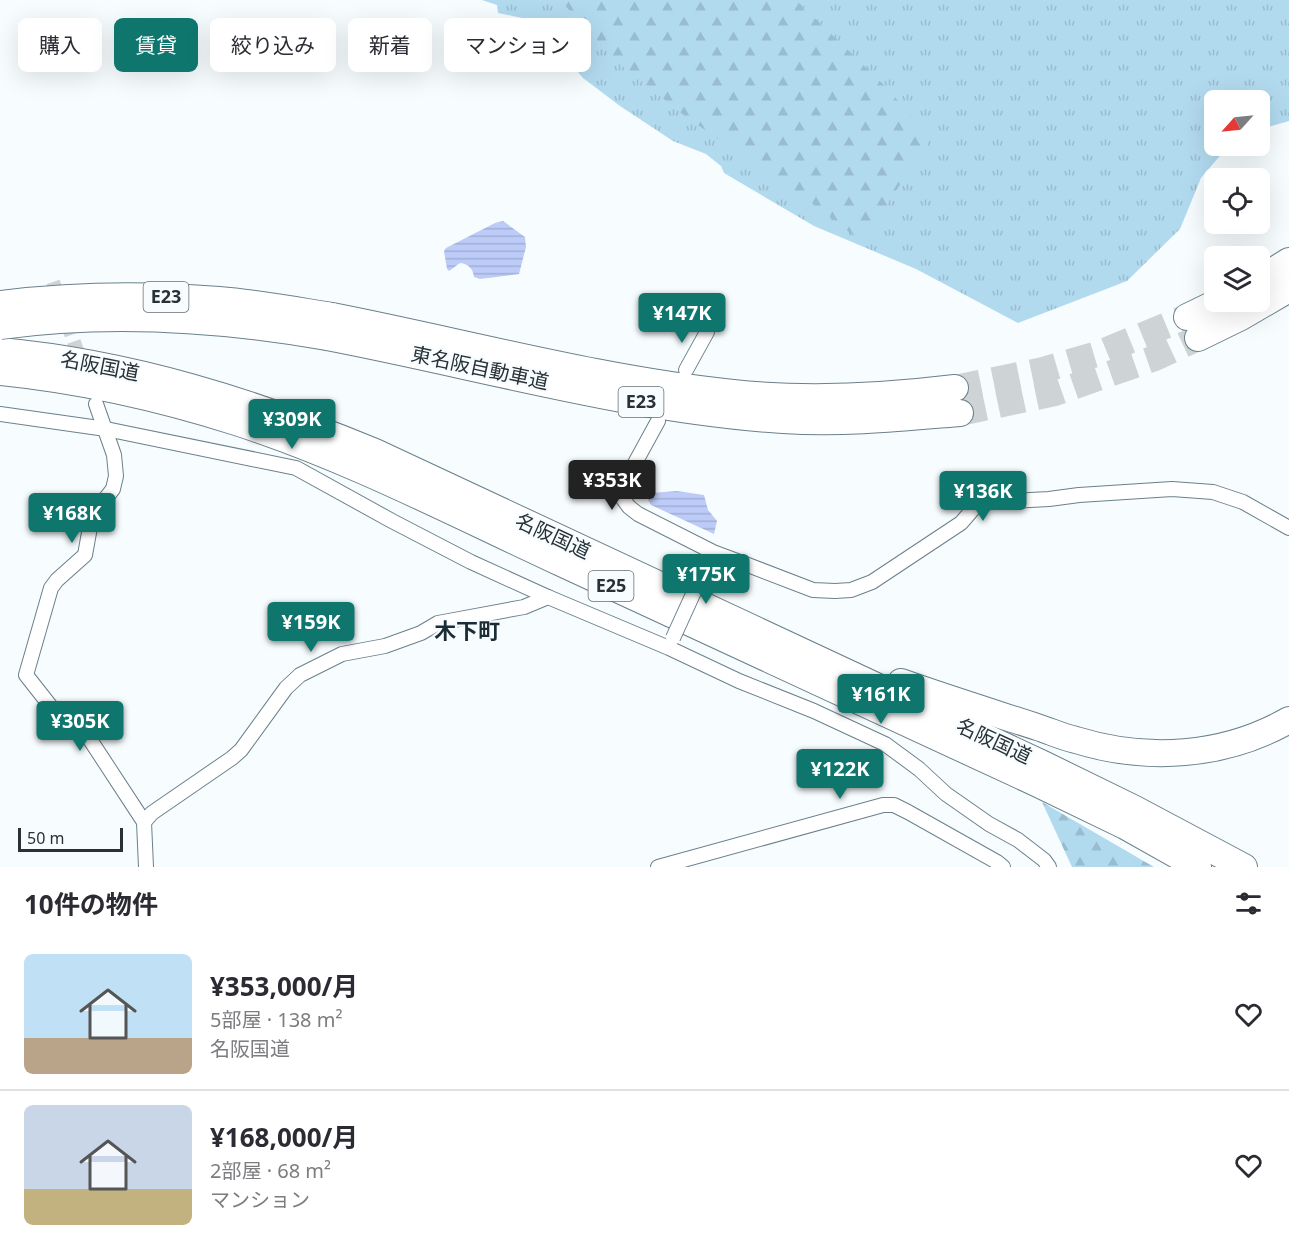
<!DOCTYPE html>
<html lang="ja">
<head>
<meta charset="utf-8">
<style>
  :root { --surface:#fff; --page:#f2f2f3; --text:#2b2b33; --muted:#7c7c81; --line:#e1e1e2; --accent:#0f766e }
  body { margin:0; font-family:"Noto Sans","Noto Sans JP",sans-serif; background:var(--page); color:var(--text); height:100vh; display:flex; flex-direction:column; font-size:22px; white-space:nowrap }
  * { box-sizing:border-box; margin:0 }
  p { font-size:20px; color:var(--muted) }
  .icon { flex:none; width:33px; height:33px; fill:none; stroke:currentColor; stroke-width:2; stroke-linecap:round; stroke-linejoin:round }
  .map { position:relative; height:867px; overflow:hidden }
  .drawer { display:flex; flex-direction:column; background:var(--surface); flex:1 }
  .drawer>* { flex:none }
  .top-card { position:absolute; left:18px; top:18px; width:600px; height:54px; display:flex; gap:12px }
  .needle { width:39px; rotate:243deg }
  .buttons { position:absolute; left:1204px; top:90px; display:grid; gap:12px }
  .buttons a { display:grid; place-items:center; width:66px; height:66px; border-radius:9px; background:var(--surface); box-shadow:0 6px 24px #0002; font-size:30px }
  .scale { position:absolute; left:18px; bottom:15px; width:105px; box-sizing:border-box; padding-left:6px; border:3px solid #283136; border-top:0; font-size:16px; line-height:21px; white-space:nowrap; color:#283136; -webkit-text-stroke:4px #f7fcfe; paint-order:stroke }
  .price { position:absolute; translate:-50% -51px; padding:0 14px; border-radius:6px; background:var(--accent); color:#fff; font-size:20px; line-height:39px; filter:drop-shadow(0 2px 3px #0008) }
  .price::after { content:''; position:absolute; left:50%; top:36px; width:18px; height:14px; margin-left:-9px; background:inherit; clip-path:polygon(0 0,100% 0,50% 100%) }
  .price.active { background:#222; color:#fff }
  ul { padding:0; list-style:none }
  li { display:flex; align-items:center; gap:18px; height:150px; padding:0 24px }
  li+li { border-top:2px solid var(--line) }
  li span { display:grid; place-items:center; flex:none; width:168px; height:120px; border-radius:9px; color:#555 }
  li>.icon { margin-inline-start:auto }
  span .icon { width:72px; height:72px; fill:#fffc; stroke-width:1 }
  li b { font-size:26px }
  h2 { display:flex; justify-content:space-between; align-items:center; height:72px; padding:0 24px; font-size:26px }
  .tag { padding:0 21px; border-radius:9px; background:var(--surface); box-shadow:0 6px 24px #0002; font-size:21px; line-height:54px }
  .tag.active { background:var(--accent); color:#fff }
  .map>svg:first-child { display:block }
</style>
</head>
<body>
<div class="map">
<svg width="1289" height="867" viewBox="0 0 1289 867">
  <defs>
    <pattern id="grass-tufts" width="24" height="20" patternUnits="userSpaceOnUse" patternTransform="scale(1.5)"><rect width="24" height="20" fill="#b2daef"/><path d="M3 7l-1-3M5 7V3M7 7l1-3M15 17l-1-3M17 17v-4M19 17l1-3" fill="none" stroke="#99bcce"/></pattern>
    <pattern id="forest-firs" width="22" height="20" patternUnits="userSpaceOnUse" patternTransform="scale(1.5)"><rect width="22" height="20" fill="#b2daef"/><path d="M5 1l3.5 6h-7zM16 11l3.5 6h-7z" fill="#99bcce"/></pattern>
    <pattern id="water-rules" width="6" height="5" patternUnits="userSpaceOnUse" patternTransform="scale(1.5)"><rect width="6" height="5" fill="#bccbf7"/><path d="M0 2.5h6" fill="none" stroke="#a2afd4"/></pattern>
  </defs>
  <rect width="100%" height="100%" fill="#f7fcfe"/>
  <path fill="url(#grass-tufts)" d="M482,0h807v121l-21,6 -8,4v-31h-45v46h19l-10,5 -23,27 -21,51 -53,52 -109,42 -102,-54 -102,-43 -90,-53 -3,-7 -15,-12 -33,-13 -53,-35 -37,-28 -11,-13 -8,-18 -3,-17 -5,-5 -58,-12 -1,-8z"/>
  <g fill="url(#forest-firs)">
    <path d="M560,0h236l89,86 46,52 -69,104 -59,-46 -117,-79 -72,-58z"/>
    <path d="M1042,802l112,65h-82z"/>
  </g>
  <g fill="url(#water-rules)">
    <path d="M503,221l22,16 1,10 -7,27 -39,5 -6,-2c-1,-8 -5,-13 -14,-14l-11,8 -2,-2 -3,-18 2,-3 49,-25z"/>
    <path d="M677,491l27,4 4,15 9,11 -3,13 -63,-29 -3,-5 5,-7z"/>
  </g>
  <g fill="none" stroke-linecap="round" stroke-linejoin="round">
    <path stroke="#ced3d6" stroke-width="14" stroke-dasharray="14 7" stroke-linecap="butt" d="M53,282l29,83"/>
    <g stroke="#ced3d6" stroke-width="26" stroke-dasharray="26 13" stroke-linecap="butt">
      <path d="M955,388l88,-18 54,-16 90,-37"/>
      <path d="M960,413l95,-20 100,-35 43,-20"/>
    </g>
    <g stroke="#6b808b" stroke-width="16">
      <g id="minor">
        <path d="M686,370l21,-38"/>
        <path d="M96,404l18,51 2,21 -3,13 -21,27 -7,39 -28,25 -6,8 -25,87 26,33 37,30 55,84 2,45"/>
        <path d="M0,414l106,15 190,39 96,53 79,41 77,35 121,51 70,33 75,30 71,33 34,25 27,25 43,30 29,16 26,20 5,7"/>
        <path d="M658,421l-35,64 -2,11 8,11 9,7 75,38 35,13 65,25 22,1 16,-1 21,-8 89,-59 13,-15 15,-6 60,-3 30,-4 93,-6 41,3 30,10 46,26"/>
        <path d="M144,822l8,-9 80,-55 9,-8 45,-62 14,-13 42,-21 43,-8 36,-13 17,-10 86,-16 24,-10"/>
        <path d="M658,867l225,-62h11l14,7 89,50 6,5"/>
      </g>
    </g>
    <g stroke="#6b808b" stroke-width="28">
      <g id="motorway">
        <path d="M1260,279l29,-18"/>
        <path d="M332,316c133,26 266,63 401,77 74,8 148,4 222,-5"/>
        <path d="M1187,317l31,-15"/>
        <path d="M327,337c152,29 302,73 456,83 59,4 118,-2 177,-7"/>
        <path d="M1198,338l43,-21 48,-28"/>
        <path d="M0,351c131,12 254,51 375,101l668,312 92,45 109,58"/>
        <path d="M0,372c80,8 160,26 236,50 112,36 219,92 325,141 159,73 317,147 475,220l89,43 73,41"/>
        <path d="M901,682c45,16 90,30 136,45 13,4 25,10 39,13 71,22 148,17 213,-20"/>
      </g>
    </g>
    <use href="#minor" stroke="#fff" stroke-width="14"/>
    <use href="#motorway" stroke="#fff" stroke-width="26"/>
    <g stroke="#6b808b" stroke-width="16" stroke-linecap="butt">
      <path id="minor-bridge" d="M673,638l36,-79"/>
    </g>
    <g stroke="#6b808b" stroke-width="28" stroke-linecap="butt">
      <g id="motorway-bridge">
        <path d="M0,304c73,-9 146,-10 219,-4 37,3 75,10 113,16"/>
        <path d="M0,326c109,-15 219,-8 327,11"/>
      </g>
    </g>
    <use href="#minor-bridge" stroke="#fff" stroke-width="14"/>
    <use href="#motorway-bridge" stroke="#fff" stroke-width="26"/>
  </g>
  <g text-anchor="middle" stroke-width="4.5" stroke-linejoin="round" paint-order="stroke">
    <g fill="#f7fcfe" stroke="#666e72" stroke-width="1.5">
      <rect x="143.5" y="282" width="45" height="30" rx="4.5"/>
      <rect x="618.5" y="387" width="45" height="30" rx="4.5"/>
      <rect x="588.5" y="571" width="45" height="30" rx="4.5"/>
    </g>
    <g font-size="18" font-weight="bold" fill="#283136">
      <text x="166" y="303">E23</text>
      <text x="641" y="408">E23</text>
      <text x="611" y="592">E25</text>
    </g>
    <g font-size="20" fill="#283136" stroke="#f7fcfe">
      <text transform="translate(100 366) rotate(11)" y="7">名阪国道</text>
      <text transform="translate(480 368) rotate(12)" y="7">東名阪自動車道</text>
      <text transform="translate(553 536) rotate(25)" y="7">名阪国道</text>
      <text transform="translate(994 741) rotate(25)" y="7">名阪国道</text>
    </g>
    <g font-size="22" font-weight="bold" fill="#1a2c36" stroke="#f7fcfe">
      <text x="467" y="639">木下町</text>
    </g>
  </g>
</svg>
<div class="buttons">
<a><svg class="needle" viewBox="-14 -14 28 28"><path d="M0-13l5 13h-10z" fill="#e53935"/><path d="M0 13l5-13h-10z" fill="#7c7c81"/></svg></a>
<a><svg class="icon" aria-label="locate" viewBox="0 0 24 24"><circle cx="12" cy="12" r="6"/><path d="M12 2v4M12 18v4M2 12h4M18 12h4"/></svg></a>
<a><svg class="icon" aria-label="layers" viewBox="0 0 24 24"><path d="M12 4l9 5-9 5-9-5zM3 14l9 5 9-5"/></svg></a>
</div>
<div class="scale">50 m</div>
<b class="price" style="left:682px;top:344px">¥147K</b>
<b class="price" style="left:292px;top:450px">¥309K</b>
<b class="price active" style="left:612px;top:511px">¥353K</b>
<b class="price" style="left:983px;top:522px">¥136K</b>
<b class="price" style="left:72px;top:544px">¥168K</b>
<b class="price" style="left:706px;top:605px">¥175K</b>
<b class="price" style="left:311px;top:653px">¥159K</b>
<b class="price" style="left:881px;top:725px">¥161K</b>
<b class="price" style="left:80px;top:752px">¥305K</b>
<b class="price" style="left:840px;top:800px">¥122K</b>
<div class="top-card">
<a class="tag">購入</a>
<a class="tag active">賃貸</a>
<a class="tag">絞り込み</a>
<a class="tag">新着</a>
<a class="tag">マンション</a>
</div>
</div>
<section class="drawer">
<h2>10件の物件<svg class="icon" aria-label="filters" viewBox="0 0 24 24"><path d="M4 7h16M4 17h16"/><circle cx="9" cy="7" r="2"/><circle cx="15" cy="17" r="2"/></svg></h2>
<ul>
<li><span style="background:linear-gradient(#bfe0f5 70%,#b9a48a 0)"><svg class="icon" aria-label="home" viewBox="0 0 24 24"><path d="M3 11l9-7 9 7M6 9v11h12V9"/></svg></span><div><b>¥353,000/月</b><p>5部屋 · 138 m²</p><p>名阪国道</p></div><svg class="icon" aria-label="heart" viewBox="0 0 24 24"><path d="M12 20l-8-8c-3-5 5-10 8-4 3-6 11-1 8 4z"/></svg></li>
<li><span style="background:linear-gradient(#c9d6e8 70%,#c2b280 0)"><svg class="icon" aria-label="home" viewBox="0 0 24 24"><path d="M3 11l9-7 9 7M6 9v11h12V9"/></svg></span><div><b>¥168,000/月</b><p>2部屋 · 68 m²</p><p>マンション</p></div><svg class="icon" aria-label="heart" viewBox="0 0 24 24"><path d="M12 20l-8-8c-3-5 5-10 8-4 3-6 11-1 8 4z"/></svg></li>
</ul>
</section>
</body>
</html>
